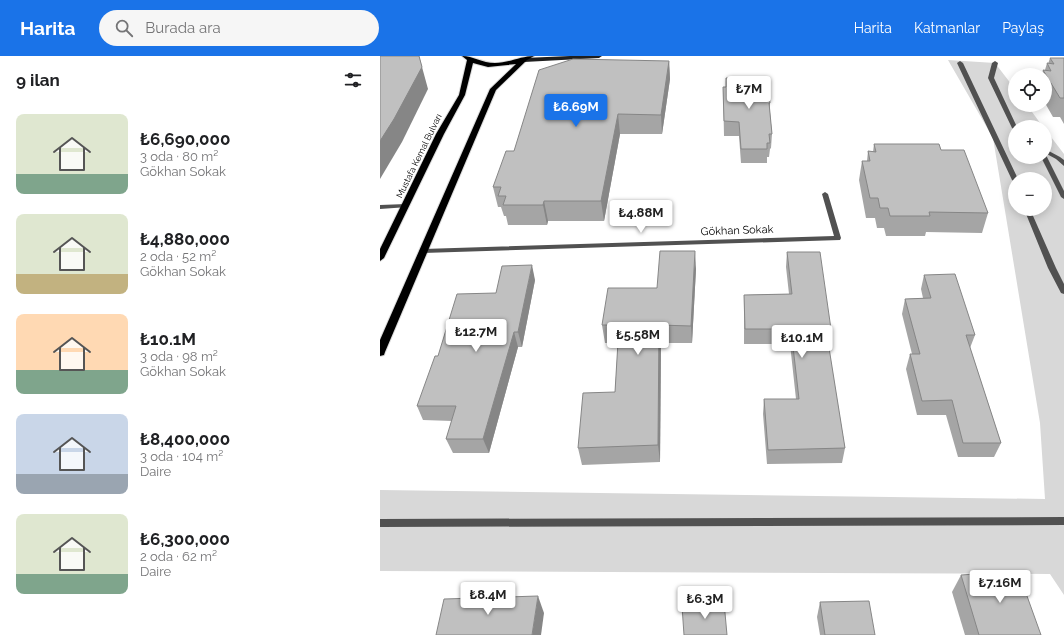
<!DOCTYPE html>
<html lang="tr">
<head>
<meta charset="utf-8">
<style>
  :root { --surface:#fff; --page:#f6f6f6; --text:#202124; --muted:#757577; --accent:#1a73e8 }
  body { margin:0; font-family:Raleway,sans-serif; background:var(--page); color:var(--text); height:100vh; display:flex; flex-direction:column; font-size:15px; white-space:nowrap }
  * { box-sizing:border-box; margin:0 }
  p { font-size:13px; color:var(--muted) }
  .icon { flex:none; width:22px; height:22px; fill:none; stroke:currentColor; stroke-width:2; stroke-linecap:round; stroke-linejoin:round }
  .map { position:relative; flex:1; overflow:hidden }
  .side { display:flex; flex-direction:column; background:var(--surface); width:380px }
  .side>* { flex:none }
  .buttons { position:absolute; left:628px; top:12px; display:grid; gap:8px }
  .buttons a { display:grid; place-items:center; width:44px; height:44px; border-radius:50%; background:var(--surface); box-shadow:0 2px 10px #0003; font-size:20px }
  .price { position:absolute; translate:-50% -34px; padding:0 9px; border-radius:4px; background:#fff; color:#222; font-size:13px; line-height:26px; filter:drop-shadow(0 1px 2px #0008) }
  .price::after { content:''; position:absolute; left:50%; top:24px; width:12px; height:9px; margin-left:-6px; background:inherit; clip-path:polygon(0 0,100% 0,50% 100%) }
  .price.current { background:var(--accent); color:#fff }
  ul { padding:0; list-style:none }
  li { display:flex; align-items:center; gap:12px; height:100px; padding:0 16px }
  li span { display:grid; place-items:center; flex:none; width:112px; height:80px; border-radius:8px; color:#555 }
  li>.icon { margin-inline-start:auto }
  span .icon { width:48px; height:48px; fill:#fffc; stroke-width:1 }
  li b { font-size:17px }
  h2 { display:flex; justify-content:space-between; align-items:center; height:48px; padding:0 16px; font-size:17px }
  header { display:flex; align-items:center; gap:24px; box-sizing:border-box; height:56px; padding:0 20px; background:var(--accent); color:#fff }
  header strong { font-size:19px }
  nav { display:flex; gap:22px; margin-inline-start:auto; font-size:14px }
  .search { width:280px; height:36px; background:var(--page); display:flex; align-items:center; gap:10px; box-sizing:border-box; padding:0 14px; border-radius:22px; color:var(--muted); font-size:15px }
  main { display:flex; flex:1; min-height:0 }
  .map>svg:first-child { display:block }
</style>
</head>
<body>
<header>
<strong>Harita</strong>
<div class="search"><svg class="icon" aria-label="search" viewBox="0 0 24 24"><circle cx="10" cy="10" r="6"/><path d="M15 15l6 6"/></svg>Burada ara</div>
<nav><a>Harita</a><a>Katmanlar</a><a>Paylaş</a></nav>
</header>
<main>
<section class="side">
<h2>9 ilan<svg class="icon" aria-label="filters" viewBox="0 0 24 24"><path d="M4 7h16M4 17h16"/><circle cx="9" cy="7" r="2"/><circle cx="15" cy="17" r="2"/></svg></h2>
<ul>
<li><span style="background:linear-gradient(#dfe7d0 75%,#7fa58c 0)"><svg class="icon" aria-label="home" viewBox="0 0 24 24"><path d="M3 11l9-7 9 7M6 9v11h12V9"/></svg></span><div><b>₺6,690,000</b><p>3 oda · 80 m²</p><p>Gökhan Sokak</p></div></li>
<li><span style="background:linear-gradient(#dfe7d0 75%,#c2b280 0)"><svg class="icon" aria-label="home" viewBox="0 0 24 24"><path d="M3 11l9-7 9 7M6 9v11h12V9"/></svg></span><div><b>₺4,880,000</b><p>2 oda · 52 m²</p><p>Gökhan Sokak</p></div></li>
<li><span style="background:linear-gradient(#ffd9b3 70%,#7fa58c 0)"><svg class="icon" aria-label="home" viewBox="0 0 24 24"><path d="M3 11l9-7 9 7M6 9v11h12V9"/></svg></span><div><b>₺10.1M</b><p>3 oda · 98 m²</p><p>Gökhan Sokak</p></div></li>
<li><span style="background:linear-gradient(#c9d6e8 75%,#9aa5b1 0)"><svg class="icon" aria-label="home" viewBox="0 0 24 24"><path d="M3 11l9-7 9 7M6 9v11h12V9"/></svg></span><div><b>₺8,400,000</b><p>3 oda · 104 m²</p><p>Daire</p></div></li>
<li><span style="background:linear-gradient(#dfe7d0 75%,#7fa58c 0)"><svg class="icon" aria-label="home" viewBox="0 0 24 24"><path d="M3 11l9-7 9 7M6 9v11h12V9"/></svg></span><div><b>₺6,300,000</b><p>2 oda · 62 m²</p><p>Daire</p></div></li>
</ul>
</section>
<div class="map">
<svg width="684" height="579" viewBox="0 0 684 579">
  <rect width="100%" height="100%" fill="#fff"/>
  <path fill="#d8d8d8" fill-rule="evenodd" d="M568,4l47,3 20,26v16h12l16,22h-28v30h30v-28l19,25v441l-14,-21 -670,-3v-81l665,9 -5,-76 -47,-285zM635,123h30v30h-30z"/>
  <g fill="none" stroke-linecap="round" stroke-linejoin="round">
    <g stroke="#dbdbdb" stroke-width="2">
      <path id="primary" d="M82,0c11,0 20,7 33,7 14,0 26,-7 39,-7l-7,4 -31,30 -111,262 -1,3 -4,1v-16l110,-251 26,-25 -28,3 -15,-4 -8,32 -21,39 -60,124 -4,3v-12l56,-115 23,-39 8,-35z"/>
    </g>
    <g fill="#515151" fill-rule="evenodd">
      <path d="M580,5l3,2 55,116h-3v3l-3,-2 -55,-117z"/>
      <path d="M615,5l3,2 -4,15 23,49h-2v3l-3,-2 -24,-50 4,-15z"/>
      <path d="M665,93l15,8 4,3v6l-8,-7 -11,-6z"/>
      <path d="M665,99l2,2 17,34v8l-3,-2 -20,-40h4z"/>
      <path d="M644,153h6l26,59 8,16v10l-3,-1 -13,-25z"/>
      <path d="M684,461v8l-684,2v-8z"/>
    </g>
    <g fill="#515151" fill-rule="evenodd">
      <path d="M445,136l3,2 13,44 -1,2 -417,13 -4,-2 4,-2 411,-13 -12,-42z"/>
      <path d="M26,148l2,1v2l-28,2v-4z"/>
    </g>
    <path fill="#1e1e1e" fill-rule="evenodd" d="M190,0h32l-3,2 -75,4 -3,-2 3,-2z"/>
    <use href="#primary" fill="#000" fill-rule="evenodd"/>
  </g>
  <g fill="#a5a5a5">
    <path d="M670,2h14v66l-4,-7h-7l-8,-14v-28h-3l1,-5h2l2,-7 1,1z"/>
    <path d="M289,5l1,18 -8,55h-42l-16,87h-56l-1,4h-39l-2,-9h-2l-3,-9h-3l-5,-20 21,-36z"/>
    <path d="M346,22l44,25v9l2,22 -1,14 -1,1 -1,8h-2v6h-26l-2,-27h-15l-1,-49h3z"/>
    <path d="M494,88l67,6 47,63 -6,20 -56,-1 -1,4h-39l-2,-8h-7l-2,-10h-9l-7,-38 3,-19h5l1,-10 5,1z"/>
    <path d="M407,196l44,77 -2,15h-1l17,104 -3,15 -75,1 -4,-50 1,-15h32l-6,-55h-46v-49l45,-1 -3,-27z"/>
    <path d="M316,213l-4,74h-31l-1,119 -78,3 -4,-17 37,-56 3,-49h-13l-3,-18z"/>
    <path d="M544,219l51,60 -5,13 31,95 -7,14h-36l-12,-42h-29l-11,-46 4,-15h2l-10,-40 3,-15 18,-1 -2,-9z"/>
    <path d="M155,224l-13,67h-4l-29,106h-36l-7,-14 6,-18 -29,-1 -6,-14 21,-50z"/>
    <path d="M581,519l80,60h-76l-13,-43z"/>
    <path d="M440,546l55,33h-55l-3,-18z"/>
  </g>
  <g fill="#868686">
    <path d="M39,0l9,33 -26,53 -22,37v-38z"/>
    <path d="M289,5l1,18 -8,55 -1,-19z"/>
    <path d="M238,58l2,20 -16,87 -3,-20z"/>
    <path d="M164,145l4,20 -1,4 -4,-20z"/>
    <path d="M315,195l1,18 -4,74 -1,-17z"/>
    <path d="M152,209l3,15 -13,67 -4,-15z"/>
    <path d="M279,269l2,18 -1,119 -2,-17z"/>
    <path d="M134,276l4,15 -29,106 -6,-14z"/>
    <path d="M158,540l6,17 -3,22h-9z"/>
  </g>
  <g fill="#c0c0c0" stroke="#868686">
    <path d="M0,0h39l3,11 -28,52 -14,22z"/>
    <path d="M670,2h14v40h-4l-17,-28 8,1 -4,-8 7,1z"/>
    <path d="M193,3l96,2 -8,54 -43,-1 -17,87h-57l-1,4h-40l3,-9h-8l3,-9h-8l13,-36h8l25,-81z"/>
    <path d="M386,21l4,26h-1l3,31h-3l1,9h-3v6h-26l-2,-27 -15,-1 -1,-34h3v-9z"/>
    <path d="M494,88h65l2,6h23l24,63 -59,-1 1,4h-40l-2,-8h-8l-2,-10h-8l-8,-37h8l-2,-10 8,1z"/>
    <path d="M280,195h35l-4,75 -32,-1 -1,120 -80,3 5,-55 32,-1 4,-67h-17l6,-37h49z"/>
    <path d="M407,196h33l11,77h-5l19,119 -77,2 -4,-51h35l-8,-70h-46l-1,-34 48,-1z"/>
    <path d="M152,209l-14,67h-4l-31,107h-37l10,-33h-39l18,-50h3l19,-62 39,-1 6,-27z"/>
    <path d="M575,218l20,61h-9l35,108h-38l-11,-43 -30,1 -12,-47h10l-15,-55 26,-1 -7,-23z"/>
    <path d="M638,515l23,64h-62l-18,-60z"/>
    <path d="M158,540l-6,39h-96l8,-36z"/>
    <path d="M489,545l6,34h-50l-5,-33z"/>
    <path d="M344,546l3,33h-43l-2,-29z"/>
  </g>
  <g text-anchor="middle" stroke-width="3.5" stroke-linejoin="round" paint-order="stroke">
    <g font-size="9" fill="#000" stroke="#fff">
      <text transform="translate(39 100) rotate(-64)" y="3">Mustafa Kemal Bulvarı</text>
    </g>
    <g font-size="11" fill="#000" stroke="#fff">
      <text transform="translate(357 174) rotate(-2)" y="4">Gökhan Sokak</text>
    </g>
  </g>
</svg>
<div class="buttons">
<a><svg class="icon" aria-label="locate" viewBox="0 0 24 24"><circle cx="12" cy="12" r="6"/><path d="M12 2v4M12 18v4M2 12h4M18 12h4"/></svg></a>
<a>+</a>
<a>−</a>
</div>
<b class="price" style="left:369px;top:54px">₺7M</b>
<b class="price current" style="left:196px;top:72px">₺6.69M</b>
<b class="price" style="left:261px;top:178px">₺4.88M</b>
<b class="price" style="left:96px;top:297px">₺12.7M</b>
<b class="price" style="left:258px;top:300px">₺5.58M</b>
<b class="price" style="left:422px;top:303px">₺10.1M</b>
<b class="price" style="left:620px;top:548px">₺7.16M</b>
<b class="price" style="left:108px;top:560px">₺8.4M</b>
<b class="price" style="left:325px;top:564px">₺6.3M</b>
</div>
</main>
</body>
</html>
